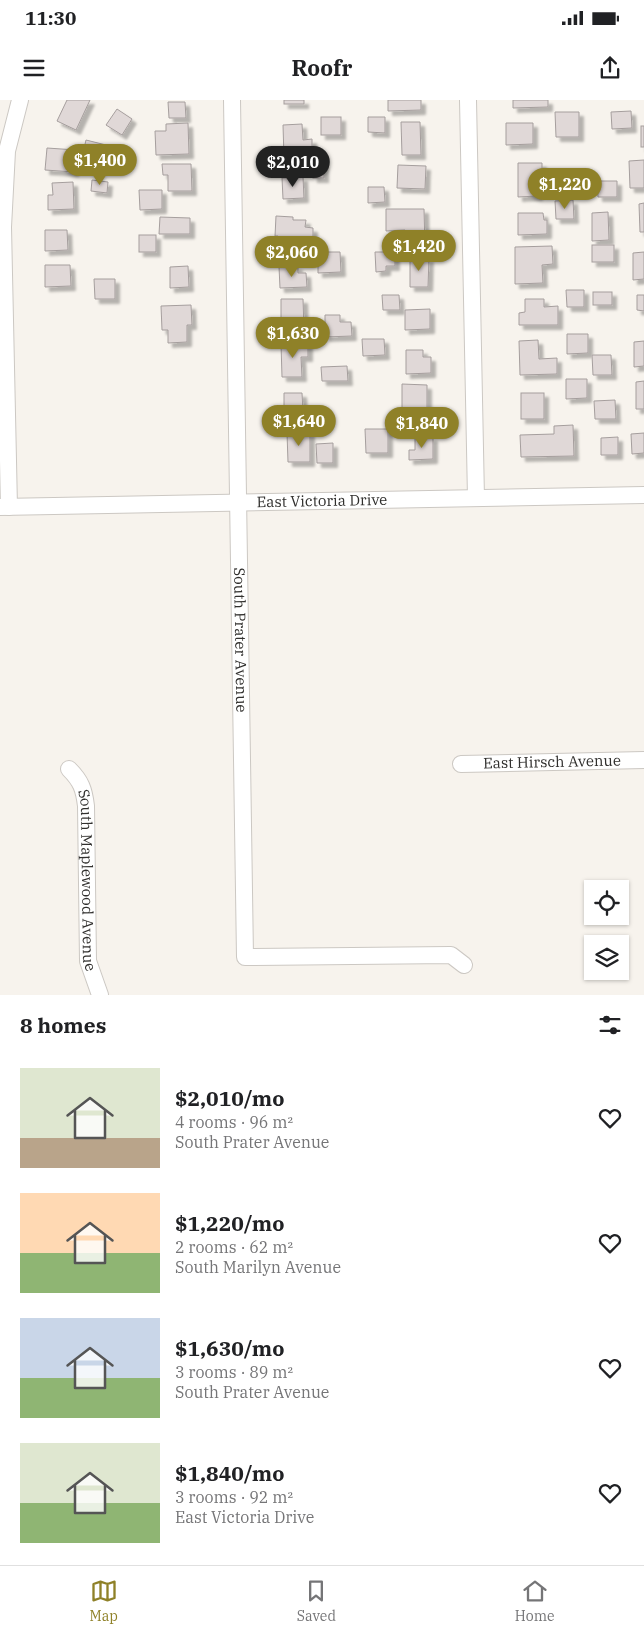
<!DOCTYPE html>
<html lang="en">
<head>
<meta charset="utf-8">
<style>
  :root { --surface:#fff; --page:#f2f2f2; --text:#202124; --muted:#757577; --line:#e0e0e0; --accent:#8f8128 }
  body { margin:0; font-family:"IBM Plex Serif",serif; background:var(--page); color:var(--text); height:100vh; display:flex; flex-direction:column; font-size:19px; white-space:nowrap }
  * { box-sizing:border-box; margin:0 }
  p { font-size:16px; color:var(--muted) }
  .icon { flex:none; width:28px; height:28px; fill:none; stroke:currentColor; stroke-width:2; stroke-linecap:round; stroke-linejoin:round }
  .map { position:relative; height:895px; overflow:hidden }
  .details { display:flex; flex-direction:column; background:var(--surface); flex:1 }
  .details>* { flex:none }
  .controls { position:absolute; left:584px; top:780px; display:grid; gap:10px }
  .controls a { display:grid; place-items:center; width:45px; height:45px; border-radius:0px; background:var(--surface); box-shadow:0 1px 4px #0004; font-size:25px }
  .price { position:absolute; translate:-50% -42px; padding:0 11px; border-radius:18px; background:var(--accent); color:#fff; font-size:16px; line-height:32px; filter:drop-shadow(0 1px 2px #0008) }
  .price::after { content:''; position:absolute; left:50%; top:30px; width:15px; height:11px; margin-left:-8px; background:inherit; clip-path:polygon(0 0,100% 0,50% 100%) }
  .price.on { background:#222; color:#fff }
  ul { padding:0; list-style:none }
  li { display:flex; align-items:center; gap:15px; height:125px; padding:0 20px }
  li span { display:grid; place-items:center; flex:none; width:140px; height:100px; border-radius:0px; color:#555 }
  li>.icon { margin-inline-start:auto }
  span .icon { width:60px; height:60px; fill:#fffc; stroke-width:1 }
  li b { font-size:21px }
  h2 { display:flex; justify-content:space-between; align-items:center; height:60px; padding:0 20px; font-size:21px }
  .status { display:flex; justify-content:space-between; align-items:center; height:35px; padding:0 25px; background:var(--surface); direction:ltr }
  .status svg { height:14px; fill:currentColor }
  header { display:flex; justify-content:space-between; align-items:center; height:65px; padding:0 20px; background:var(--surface); font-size:22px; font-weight:700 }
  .tabs { display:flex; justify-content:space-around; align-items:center; height:70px; border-top:1px solid var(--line); background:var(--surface); font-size:14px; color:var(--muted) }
  .tabs a { display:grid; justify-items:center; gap:2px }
  .tabs .on { color:var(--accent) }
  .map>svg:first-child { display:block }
</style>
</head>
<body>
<div class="status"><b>11:30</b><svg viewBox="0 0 49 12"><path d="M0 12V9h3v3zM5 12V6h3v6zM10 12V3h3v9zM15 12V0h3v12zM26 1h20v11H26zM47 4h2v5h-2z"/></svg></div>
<header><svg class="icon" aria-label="menu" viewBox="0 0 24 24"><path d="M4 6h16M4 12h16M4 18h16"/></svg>Roofr<svg class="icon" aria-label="share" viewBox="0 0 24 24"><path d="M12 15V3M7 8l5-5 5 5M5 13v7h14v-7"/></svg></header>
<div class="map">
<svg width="644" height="895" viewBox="0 0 644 895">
  <defs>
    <filter id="shadow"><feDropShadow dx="4.5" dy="4.5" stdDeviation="1" flood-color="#0004"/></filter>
  </defs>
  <rect width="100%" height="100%" fill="#f7f3ed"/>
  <g fill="#e0d8d7" stroke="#a59e9d" filter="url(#shadow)">
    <path d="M67,0h23l-14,30 -19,-9z"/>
    <rect x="284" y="0" width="20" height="4"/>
    <path d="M388,0h33v10l-33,1z"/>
    <path d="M513,0h35v7l-35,1z"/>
    <path d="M168,2h17l1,16h-17z"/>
    <path d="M117,9l15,10 -10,16 -16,-10z"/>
    <path d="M631,11l1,17 -20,1 -1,-17z"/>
    <path d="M555,12h24v25h-23z"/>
    <rect x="321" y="17" width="20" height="18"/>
    <path d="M368,17h17v16l-17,-1z"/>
    <path d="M401,22h19l1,33h-19z"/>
    <path d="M188,23l1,31 -33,1 -1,-24h11v-7z"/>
    <path d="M506,23h27v21l-27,1z"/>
    <path d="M302,24l1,16 9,-1v11h-8v8h-20l-1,-33z"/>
    <rect x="641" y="26" width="3" height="21"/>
    <path d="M86,40l28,7 -5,17 -27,-7z"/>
    <path d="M47,48l29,2 -2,22 -29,-2z"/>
    <path d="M644,60v28h-14l-1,-27z"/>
    <rect x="313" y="63" width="11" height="15"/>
    <path d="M518,63h24v15h-5l1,18 -20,1z"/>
    <path d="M162,64h29l1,27h-24v-16h-5z"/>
    <path d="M398,65l28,1 -1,23 -28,-1z"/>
    <path d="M303,77l1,21 -21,1 -1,-21z"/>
    <path d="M92,80l16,2 -1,11 -16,-2z"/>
    <path d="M597,81h20v16h-19z"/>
    <path d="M73,82l1,27 -26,1v-15h5l-1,-12z"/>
    <path d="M368,87h16l1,15 -17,1z"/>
    <path d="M139,90h23v19l-22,1z"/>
    <path d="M573,100l1,19h-18l-1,-18z"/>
    <path d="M644,103v29h-4l-1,-28z"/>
    <path d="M386,109h38l1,37h-20v-16l-19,1z"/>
    <path d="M608,112l1,28 -17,1v-28z"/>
    <path d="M518,113h25l1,7h3v14l-29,1z"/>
    <path d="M276,116l17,1v3h13l-1,7 8,1v16l-35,-1v-7h-3z"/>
    <path d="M160,117l30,1v16h-31z"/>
    <path d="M45,130h22l1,20 -23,1z"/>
    <rect x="139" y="135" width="17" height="17"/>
    <rect x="592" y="145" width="22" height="17"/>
    <path d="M552,146l1,18 -11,1 1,18 -28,1v-37z"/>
    <path d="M318,152h22l1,20 -23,1z"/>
    <path d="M375,152h20v14h-9v5l-10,1z"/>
    <path d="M644,152v27l-11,1v-27z"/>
    <path d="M410,158h19l-1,29h-18z"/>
    <path d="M45,165h25l1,21 -26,1z"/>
    <path d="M188,166l1,21 -19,1v-21z"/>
    <path d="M298,166v7h8l1,14 -27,1 -1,-21z"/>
    <path d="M94,179h21v20h-20z"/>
    <path d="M566,190h18v17h-17z"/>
    <rect x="593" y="192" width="19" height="13"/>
    <path d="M382,195h17l1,15h-17z"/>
    <path d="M637,195h7v16l-7,-1z"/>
    <path d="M281,199h22l1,30h-23z"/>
    <path d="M525,199h19v8l14,-1v19h-39v-12l6,-1z"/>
    <path d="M191,205l1,20h-5v17l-19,1v-13h-6l-1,-24z"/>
    <path d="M430,209v20l-25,1v-20z"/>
    <path d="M325,215h15v7h11l1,14 -27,1z"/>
    <path d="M567,234h21v19l-21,1z"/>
    <path d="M362,239h22l1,16 -22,1z"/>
    <path d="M538,240l1,19 18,-1v16l-37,1 -1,-34z"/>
    <path d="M644,241v25l-10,1v-25z"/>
    <path d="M308,243v14h-7l1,20h-20l-1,-33z"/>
    <path d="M406,250h17v7h8v16l-25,1z"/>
    <path d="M592,255h19l1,20h-19z"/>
    <path d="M347,266l1,15h-26l-1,-14z"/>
    <path d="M566,279h21v19l-21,1z"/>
    <path d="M644,281v28h-8v-27z"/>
    <path d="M402,284l25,1v31l-25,-1z"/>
    <path d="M284,293h18l1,18h-19z"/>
    <rect x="521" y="293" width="23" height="26"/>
    <path d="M615,300l1,19h-21l-1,-18z"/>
    <path d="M323,312v14h-15l-1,-13z"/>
    <path d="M573,325l1,31 -53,1 -1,-22 34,-1v-8z"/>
    <path d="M365,329h23v24h-22z"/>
    <path d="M310,332v30h-22l-1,-29z"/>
    <path d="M644,333v20l-12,1 -1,-20z"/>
    <path d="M415,337h18v22l-24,1v-10h6z"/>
    <path d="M618,337v18h-17v-17z"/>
    <path d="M333,343v20h-16l-1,-19z"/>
  </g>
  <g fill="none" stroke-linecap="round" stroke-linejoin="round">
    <g stroke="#ccc8c3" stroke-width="18">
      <g id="street">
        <path id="s1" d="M232,0l13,857 206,-2 13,10"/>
        <path d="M468,0l8,398"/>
        <path id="s2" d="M0,407l644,-12"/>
        <path d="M9,407l-6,-280 4,-76 13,-51"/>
        <path id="s3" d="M461,664l183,-4"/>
        <path id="s4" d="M69,669c12,12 15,20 17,37l2,155 12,34"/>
      </g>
    </g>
    <use href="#street" stroke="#fff" stroke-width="16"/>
  </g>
  <g text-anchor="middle" stroke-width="4.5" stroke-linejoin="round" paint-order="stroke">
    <g font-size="15" fill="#302f2d" stroke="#fff">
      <text dy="5" stroke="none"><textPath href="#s2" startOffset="322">East Victoria Drive</textPath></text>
      <text dy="5" stroke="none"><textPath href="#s1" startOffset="540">South Prater Avenue</textPath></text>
      <text dy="5" stroke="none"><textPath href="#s3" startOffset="91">East Hirsch Avenue</textPath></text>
      <text dy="5" stroke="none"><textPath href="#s4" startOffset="116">South Maplewood Avenue</textPath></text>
    </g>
  </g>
</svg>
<div class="controls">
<a><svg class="icon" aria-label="locate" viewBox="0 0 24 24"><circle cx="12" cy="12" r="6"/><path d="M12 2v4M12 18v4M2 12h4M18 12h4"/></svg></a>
<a><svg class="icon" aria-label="layers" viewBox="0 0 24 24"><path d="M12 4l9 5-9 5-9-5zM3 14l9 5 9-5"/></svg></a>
</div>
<b class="price" style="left:100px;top:86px">$1,400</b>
<b class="price on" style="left:293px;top:88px">$2,010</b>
<b class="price" style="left:565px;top:110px">$1,220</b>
<b class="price" style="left:419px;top:172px">$1,420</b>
<b class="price" style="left:292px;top:178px">$2,060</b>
<b class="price" style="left:293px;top:259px">$1,630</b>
<b class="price" style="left:299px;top:347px">$1,640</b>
<b class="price" style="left:422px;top:349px">$1,840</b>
</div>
<section class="details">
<h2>8 homes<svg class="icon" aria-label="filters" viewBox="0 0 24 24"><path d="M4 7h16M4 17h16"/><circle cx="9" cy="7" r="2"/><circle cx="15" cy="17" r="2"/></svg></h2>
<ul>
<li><span style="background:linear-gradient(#dfe7d0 70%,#b9a48a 0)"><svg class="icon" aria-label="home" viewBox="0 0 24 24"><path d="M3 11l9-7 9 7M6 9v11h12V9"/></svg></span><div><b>$2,010/mo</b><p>4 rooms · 96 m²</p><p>South Prater Avenue</p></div><svg class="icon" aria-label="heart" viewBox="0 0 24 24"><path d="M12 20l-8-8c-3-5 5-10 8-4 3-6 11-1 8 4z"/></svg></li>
<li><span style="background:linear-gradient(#ffd9b3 60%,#8fb573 0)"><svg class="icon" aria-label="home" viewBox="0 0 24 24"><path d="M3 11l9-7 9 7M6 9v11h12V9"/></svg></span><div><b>$1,220/mo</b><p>2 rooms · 62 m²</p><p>South Marilyn Avenue</p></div><svg class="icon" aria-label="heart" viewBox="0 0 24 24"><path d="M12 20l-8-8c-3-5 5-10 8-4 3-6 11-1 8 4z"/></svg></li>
<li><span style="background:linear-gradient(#c9d6e8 60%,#8fb573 0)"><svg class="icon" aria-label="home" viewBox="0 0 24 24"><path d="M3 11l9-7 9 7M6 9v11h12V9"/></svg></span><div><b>$1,630/mo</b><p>3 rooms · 89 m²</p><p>South Prater Avenue</p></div><svg class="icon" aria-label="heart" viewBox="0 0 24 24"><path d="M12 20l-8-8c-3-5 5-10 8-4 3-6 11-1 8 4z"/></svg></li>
<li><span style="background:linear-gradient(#dfe7d0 60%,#8fb573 0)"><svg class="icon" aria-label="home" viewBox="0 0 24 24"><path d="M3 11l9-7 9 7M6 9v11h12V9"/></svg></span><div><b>$1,840/mo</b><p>3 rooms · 92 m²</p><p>East Victoria Drive</p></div><svg class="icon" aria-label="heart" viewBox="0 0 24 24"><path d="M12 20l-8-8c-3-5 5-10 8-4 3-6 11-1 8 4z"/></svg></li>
</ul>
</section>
<nav class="tabs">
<a class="on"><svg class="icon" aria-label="map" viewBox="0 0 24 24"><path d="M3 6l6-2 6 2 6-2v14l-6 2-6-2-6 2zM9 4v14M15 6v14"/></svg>Map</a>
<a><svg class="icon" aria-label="saved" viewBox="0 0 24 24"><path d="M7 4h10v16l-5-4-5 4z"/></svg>Saved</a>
<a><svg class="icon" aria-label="home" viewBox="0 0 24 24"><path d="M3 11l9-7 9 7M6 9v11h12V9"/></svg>Home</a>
</nav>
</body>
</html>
